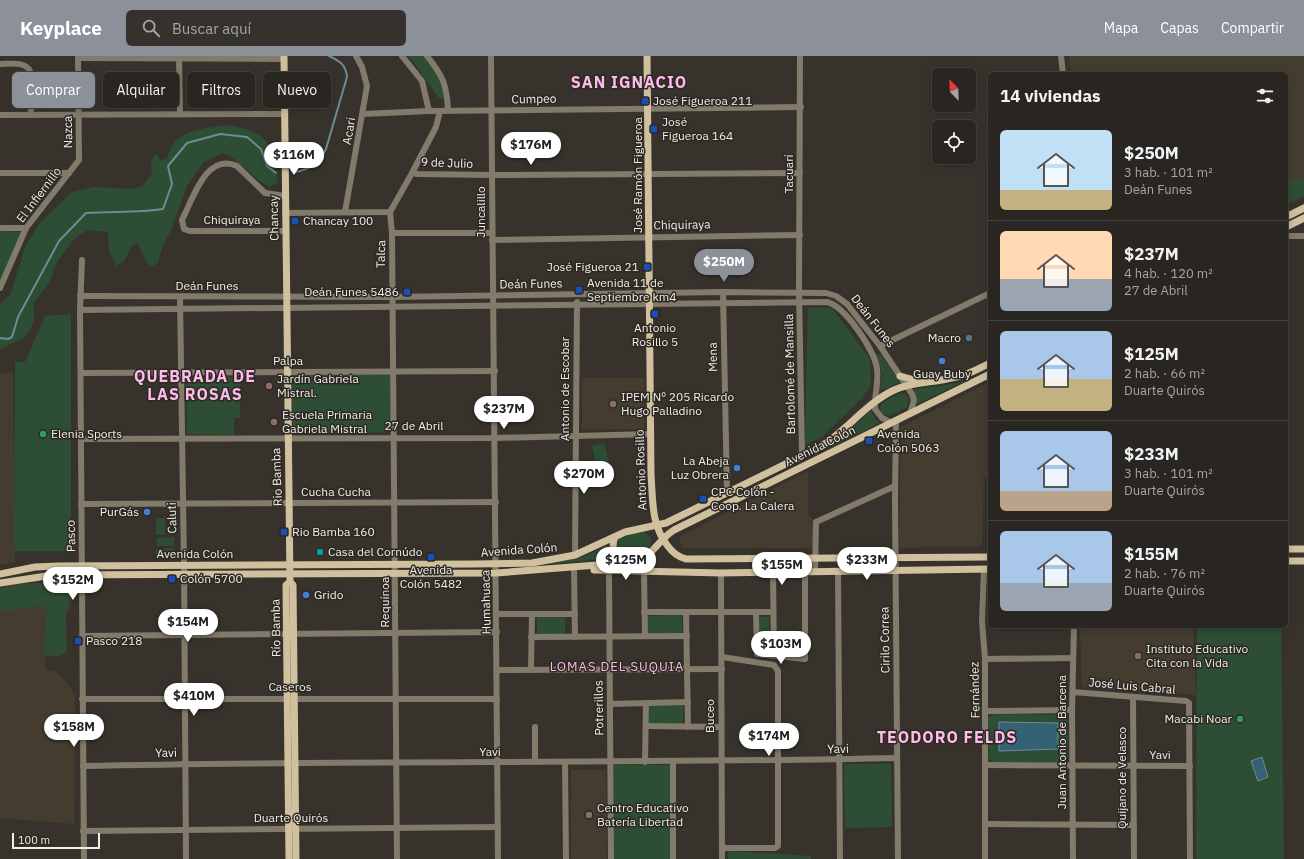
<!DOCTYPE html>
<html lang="es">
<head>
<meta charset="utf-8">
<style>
  :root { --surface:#292621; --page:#35322e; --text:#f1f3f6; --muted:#a5a5a5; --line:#45433f; --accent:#8c9099 }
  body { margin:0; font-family:"IBM Plex Sans",sans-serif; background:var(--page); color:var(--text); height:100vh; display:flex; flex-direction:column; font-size:15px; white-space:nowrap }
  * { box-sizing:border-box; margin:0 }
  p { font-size:13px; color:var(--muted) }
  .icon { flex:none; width:22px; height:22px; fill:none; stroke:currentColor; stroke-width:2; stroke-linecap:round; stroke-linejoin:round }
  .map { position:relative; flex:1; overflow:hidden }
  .side { position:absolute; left:988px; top:16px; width:300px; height:556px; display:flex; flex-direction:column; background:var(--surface); border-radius:6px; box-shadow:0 2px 10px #0003,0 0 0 1px var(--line) }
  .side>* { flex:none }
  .hud { position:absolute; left:12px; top:16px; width:380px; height:36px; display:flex; gap:8px }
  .needle { width:26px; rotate:337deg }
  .fabs { position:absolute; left:932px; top:12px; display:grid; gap:8px }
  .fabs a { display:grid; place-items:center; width:44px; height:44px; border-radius:6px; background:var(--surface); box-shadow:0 2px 10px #0003,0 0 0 1px var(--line); font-size:20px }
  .scale { position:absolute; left:12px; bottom:10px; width:88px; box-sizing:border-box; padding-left:4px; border:2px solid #f0eee9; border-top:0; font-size:11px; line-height:14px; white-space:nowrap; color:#f0eee9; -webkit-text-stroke:3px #2d2922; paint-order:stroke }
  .price { position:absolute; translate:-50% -34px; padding:0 9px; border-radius:14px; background:#fff; color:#222; font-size:13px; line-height:26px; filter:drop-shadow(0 1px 2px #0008) }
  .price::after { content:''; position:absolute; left:50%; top:24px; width:12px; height:9px; margin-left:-6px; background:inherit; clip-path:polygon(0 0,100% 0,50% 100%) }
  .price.selected { background:var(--accent); color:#fff }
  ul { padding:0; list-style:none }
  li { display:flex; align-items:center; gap:12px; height:100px; padding:0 12px }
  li+li { border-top:1px solid var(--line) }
  li span { display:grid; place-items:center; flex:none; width:112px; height:80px; border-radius:6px; color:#555 }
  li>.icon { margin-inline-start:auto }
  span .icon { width:48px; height:48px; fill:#fffc; stroke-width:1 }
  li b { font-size:17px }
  h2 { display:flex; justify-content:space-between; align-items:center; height:48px; padding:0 12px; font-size:17px }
  .tag { padding:0 14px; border-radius:6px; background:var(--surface); box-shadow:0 2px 10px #0003,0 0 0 1px var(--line); font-size:14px; line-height:36px }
  .tag.selected { background:var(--accent); color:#fff }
  header { display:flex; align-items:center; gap:24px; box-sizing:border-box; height:56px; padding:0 20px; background:var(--accent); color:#fff }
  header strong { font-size:19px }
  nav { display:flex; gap:22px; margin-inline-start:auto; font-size:14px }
  .search { width:280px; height:36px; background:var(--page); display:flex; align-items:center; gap:10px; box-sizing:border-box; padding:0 14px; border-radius:6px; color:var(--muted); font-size:15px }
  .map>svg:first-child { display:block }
</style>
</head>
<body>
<header>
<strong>Keyplace</strong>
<div class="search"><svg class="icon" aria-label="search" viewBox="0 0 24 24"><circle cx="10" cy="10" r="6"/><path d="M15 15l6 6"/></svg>Buscar aquí</div>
<nav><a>Mapa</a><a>Capas</a><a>Compartir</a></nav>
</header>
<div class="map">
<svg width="1304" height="803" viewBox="0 0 1304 803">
  <rect width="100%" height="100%" fill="#37332c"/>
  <g fill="#443c2f">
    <path d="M1069,0h235v141l-18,8v-131h-212l-5,-9z"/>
    <path d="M13,316l2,190 -15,3v-191z"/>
    <rect x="582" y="322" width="62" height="51"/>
    <path d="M990,326v95h-6l-2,69 -83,2 2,-121z"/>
    <path d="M808,415v44l8,7 -4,26h-130l-3,-11z"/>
    <path d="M70,524l2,21 -6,14 1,36 -10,6 -11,-1 -1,13 10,2 14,14 6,11 -1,128 -74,-6v-230l17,-4z"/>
    <path d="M1080,570h113l3,69 -114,-8z"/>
    <path d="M571,714h35l1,89h-36z"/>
  </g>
  <g fill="#2d4e35">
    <path d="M407,0h17l17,21 3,21 -2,1 -4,-2 -26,-37z"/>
    <path d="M228,69c47,10 38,15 50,57l-8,5 -9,-5 -32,-27 -6,-2 -20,10 -16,23 -16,44 -9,17 -4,16 -6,3 -5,-3 -9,-19 -6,1 -8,16 -8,5 -7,-16 -1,-18 -20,-2 -13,8 -18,24 -8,21 -16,20c3,12 1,26 -10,35 -6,5 -16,6 -23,12v-46l10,-9 16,-50 13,-21 33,-32 22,-5 37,2 11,-2 10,-14 -1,-10 3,-8h4l2,5 7,-1c2,-6 4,-13 8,-17 9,-12 39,-16 53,-17z"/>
    <path d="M1286,123h18v16l-18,8z"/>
    <path d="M0,175l22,1 -22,53z"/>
    <path d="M808,252h24l38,51 1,26 -9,13 -40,39 -17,8z"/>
    <path d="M71,258v237h-57l1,-189h10l20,-46z"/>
    <path d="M876,298l5,1 19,27 -20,9 2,-18z"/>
    <path d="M390,318l1,58 -99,2 -1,-59z"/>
    <path d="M240,321v41h-6v17l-47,-1 -1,-51 5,-5z"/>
    <path d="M965,325l-48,23 -3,-15 32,-4z"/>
    <path d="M899,337l6,1 4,4 -2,9 -17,9 -7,-2 -3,-5 1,-5z"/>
    <path d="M871,354l4,9 6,3 -51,26z"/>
    <path d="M604,387l6,24 -12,4 -6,-25z"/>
    <rect x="156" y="462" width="9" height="17"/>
    <path d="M643,475l8,7 -1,9 -15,10 -12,1 -6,-8 2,-12 12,-5z"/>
    <path d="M174,481v9h-17v-8z"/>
    <path d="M609,489l2,13 -70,7 41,-8z"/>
    <path d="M174,492v9h-18v-8z"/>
    <path d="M67,526l3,19 -5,13 2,37 -9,5 -12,-1 -2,-5 3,-41 -4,-3 -43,5v-22l18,-4z"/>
    <path d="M682,559v19h-34l-1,-18z"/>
    <rect x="537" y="561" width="28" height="17"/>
    <path d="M760,561h9l1,33h-10z"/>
    <path d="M1197,570h84l3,233h-88z"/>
    <rect x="649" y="649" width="34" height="19"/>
    <path d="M995,658l68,1 5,5v39l-4,3h-72l-3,-3 -1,-41z"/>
    <path d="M844,708h47l1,63 -47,1z"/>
    <path d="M614,709h57l-1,94h-56z"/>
    <path d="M728,795l83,5v3h-83z"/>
  </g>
  <g fill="#346274" stroke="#6c8c97">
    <path d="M999,666l59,1v26l-59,2z"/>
    <path d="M1262,701l6,20 -10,4 -7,-20z"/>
  </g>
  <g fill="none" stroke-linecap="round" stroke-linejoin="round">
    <g stroke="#6c8c97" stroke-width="2">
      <path d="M295,116c15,-2 25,-10 31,-23l21,-72c-1,-12 -7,-16 -18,-21"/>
      <path d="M0,282l8,1 4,-2 6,-20 41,-76 27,-28c26,-2 52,0 77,-4l9,-25 -4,-18 19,-23 33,-9 27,3 14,12 6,17 9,7"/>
    </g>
    <g stroke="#827a6a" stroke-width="6">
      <path d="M179,0l1,58"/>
      <path d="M402,0l20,25 7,30"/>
      <path d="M427,0c16,20 20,29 21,55"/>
      <path d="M491,0l7,803"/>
      <path d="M800,0l-1,236 3,164"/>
      <path d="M1061,0l2,18"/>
      <path d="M78,2l206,1"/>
      <path d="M0,8c10,0 25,-3 30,7l1,44"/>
      <path d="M363,58l66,-3 372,-4"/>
      <path d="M0,59l284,-1"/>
      <path d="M0,117h69"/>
      <path d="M412,117l24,-46 4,-16"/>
      <path d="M285,140l-20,-3 -28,-27c-31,-14 -44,33 -55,54l2,9 6,2h95"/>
      <path d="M345,156l22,-126 -5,-19 -6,-11"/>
      <path d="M390,156l2,21 5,626"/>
      <path d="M285,157l105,-1 22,-39 6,1 74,1 308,-2"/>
      <path d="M0,172h26"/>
      <path d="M392,177h100"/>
      <path d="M1286,180h18"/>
      <path d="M492,184l308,-5"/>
      <path d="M82,204l-2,50 4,549"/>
      <path d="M0,232l26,-60 53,-68 -1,-104"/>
      <path d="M723,236l4,201"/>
      <path d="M80,240l311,1 332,-5 103,1 10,3 11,8 33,42 32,48 2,6 -4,14"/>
      <path d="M180,241l4,268 2,294"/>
      <path d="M80,254l747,-8c18,4 48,49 50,67 2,14 -3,27 -2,40l7,9 10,5"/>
      <path d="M880,290l110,-53"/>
      <path d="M81,317l414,-2"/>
      <path d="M896,365l-1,77 3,361"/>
      <path d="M81,383l414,-1 156,-4"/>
      <path d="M81,448l415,-2"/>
      <path d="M575,499l2,-253"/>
      <path d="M574,512l1,69"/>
      <path d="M984,513l-2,52 3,38v200"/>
      <path d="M644,516l1,64"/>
      <path d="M815,516l1,-50 79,-36"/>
      <path d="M838,516l2,287"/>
      <path d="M721,517l1,286"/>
      <path d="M773,517l1,82"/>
      <path d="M644,556h129"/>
      <path d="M686,556l2,115"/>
      <path d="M756,556l1,42 48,5v-87"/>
      <path d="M497,558h78"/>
      <path d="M82,580l415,-4"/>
      <path d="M531,581l156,-1"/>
      <path d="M722,601l52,8 4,6v175l-3,2h-53"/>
      <path d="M985,603l88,-1"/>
      <path d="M497,614l225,-1"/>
      <path d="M531,614l1,-56"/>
      <path d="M1073,636l113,9 3,2 1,156"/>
      <path d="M1133,641l1,162"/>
      <path d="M82,643h415"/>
      <path d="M610,648l78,-2"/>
      <path d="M986,655l86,-1"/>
      <path d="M646,670l75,1"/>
      <path d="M535,706v-35"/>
      <path d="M565,706l1,97"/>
      <path d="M645,706l1,-59"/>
      <path d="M986,709l204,1"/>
      <path d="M83,710c272,-6 543,-2 814,-8"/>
      <path d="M986,768l148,1"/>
      <path d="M83,775l415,-4"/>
      <path d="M611,803l-2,-288 4,-2"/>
      <path d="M673,803v-97"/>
      <path d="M1073,803l-1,-149 2,-84"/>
    </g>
    <g stroke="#d0c09e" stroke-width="7">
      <path d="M284,0l6,526"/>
      <path d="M647,0l4,419c2,25 0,49 16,70 5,7 10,12 19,14l304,-2"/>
      <path d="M1286,161l18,-9"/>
      <path d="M1286,171l18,-9"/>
      <path d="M900,320l18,5"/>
      <path d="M615,481c-5,11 1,21 8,30"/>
      <path d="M1286,493h18"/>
      <path d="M1286,505h18"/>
      <path d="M594,514l127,3 269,-4"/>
      <path d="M0,518l35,-7 24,-1 415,-2 58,-1 43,-8 50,-23 41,-9 148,-73c30,-15 49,-45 80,-60 17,-8 35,-7 53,-11 16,-2 29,-9 43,-16"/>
      <path d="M290,526l3,3 3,274"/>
      <path d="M0,527l53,-8 443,-2 139,-11c18,-6 24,-23 39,-32l316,-156"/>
      <path d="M289,803l-3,-274 4,-3"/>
    </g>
  </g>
  <g fill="#1a4fb4" stroke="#2d2922" stroke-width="1.5">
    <rect x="641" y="41" width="8" height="8" rx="2"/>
    <rect x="650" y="69" width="8" height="8" rx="2"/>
    <rect x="291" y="161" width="8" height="8" rx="2"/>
    <rect x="643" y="207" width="8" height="8" rx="2"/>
    <rect x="575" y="230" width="8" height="8" rx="2"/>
    <rect x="403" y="232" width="8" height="8" rx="2"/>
    <rect x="651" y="254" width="8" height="8" rx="2"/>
    <rect x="865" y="381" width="8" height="8" rx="2"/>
    <rect x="699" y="439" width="8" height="8" rx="2"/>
    <rect x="280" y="472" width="8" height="8" rx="2"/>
    <rect x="427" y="497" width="8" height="8" rx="2"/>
    <rect x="168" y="519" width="8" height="8" rx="2"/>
    <rect x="74" y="581" width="8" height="8" rx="2"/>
  </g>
  <circle fill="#5c6f8a" stroke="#2d2922" stroke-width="1.5" cx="969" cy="282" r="4"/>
  <g fill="#3f7fe0" stroke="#2d2922" stroke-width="1.5">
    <circle cx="942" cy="305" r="4"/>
    <circle cx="737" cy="412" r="4"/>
    <circle cx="147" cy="456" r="4"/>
    <circle cx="306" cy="539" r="4"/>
  </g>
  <g fill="#8d6e63" stroke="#2d2922" stroke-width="1.5">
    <circle cx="269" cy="330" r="4"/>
    <circle cx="613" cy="348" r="4"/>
    <circle cx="274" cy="366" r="4"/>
    <circle cx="1138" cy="600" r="4"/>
    <circle cx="589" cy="759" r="4"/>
  </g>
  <g fill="#2e9e5b" stroke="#2d2922" stroke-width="1.5">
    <circle cx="43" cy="378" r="4"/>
    <circle cx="1240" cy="663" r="4"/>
  </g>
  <circle fill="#0f9aa8" stroke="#2d2922" stroke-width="1.5" cx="320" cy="496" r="4"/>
  <g text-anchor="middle" stroke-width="3" stroke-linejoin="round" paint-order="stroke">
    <g font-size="12" fill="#f0eee9" stroke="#2d2922">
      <text transform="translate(534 43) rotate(-1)" y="4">Cumpeo</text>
      <text transform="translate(349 75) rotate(-80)" y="4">Acari</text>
      <text transform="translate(68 76) rotate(-91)" y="4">Nazca</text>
      <text transform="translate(447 107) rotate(2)" y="4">9 de Julio</text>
      <text transform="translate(789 118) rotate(-90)" y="4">Tacuarí</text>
      <text transform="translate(638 119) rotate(-90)" y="4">José Ramón Figueroa</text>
      <text transform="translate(39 139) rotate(-53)" y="4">El Infiernillo</text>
      <text transform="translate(481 156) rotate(-90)" y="4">Juncalillo</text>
      <text transform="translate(274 162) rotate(-91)" y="4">Chancay</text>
      <text x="232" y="168">Chiquiraya</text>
      <text transform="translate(682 169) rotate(-1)" y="4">Chiquiraya</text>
      <text transform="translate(381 198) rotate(-89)" y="4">Talca</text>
      <text transform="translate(531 228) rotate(-1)" y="4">Deán Funes</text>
      <text x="207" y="234">Deán Funes</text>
      <text transform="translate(873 265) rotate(52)" y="4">Deán Funes</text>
      <text transform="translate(713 301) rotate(-91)" y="4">Mena</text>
      <text x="288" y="309">Palpa</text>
      <text transform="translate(790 318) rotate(-91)" y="4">Bartolomé de Mansilla</text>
      <text transform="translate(565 333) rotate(-90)" y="4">Antonio de Escobar</text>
      <text x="414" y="374">27 de Abril</text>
      <text transform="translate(820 390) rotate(-26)" y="4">Avenida Colón</text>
      <text transform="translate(641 414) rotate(-92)" y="4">Antonio Rosillo</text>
      <text transform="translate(277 421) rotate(-92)" y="4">Rio Bamba</text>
      <text x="336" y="440">Cucha Cucha</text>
      <text transform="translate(172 462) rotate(-91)" y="4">Caluti</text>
      <text transform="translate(71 480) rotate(-91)" y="4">Pasco</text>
      <text transform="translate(519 494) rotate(-4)" y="4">Avenida Colón</text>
      <text x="195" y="502">Avenida Colón</text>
      <text transform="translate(385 546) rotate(-90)" y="4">Requínoa</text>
      <text transform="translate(486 546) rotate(-91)" y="4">Humahuaca</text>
      <text transform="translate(276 572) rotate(-91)" y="4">Río Bamba</text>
      <text transform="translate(885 584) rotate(-91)" y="4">Cirilo Correa</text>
      <text transform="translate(1132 630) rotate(5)" y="4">José Luis Cabral</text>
      <text x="290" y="635">Caseros</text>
      <text transform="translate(975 634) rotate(-91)" y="4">Fernández</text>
      <text transform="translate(599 652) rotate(-91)" y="4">Potrerillos</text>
      <text transform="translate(710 660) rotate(-90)" y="4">Buceo</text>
      <text transform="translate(1062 686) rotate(-90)" y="4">Juan Antonio de Barcena</text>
      <text transform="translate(838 693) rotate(-1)" y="4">Yavi</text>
      <text x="490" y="700">Yavi</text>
      <text transform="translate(166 697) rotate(-1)" y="4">Yavi</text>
      <text x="1160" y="703">Yavi</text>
      <text transform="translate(1122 722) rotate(-90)" y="4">Quijano de Velasco</text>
      <text x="291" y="766">Duarte Quirós</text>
    </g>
    <g font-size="12" fill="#f0eee9" stroke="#2d2922" text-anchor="start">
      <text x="653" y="49">José Figueroa 211</text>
      <text x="662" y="70">José<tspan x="662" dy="14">Figueroa 164</tspan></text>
      <text x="303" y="169">Chancay 100</text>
      <text x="639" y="215" text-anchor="end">José Figueroa 21</text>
      <text x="587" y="231">Avenida 11 de<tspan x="587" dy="14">Septiembre km4</tspan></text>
      <text x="399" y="240" text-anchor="end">Deán Funes 5486</text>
      <text x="655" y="276" text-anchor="middle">Antonio<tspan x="655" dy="14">Rosillo 5</tspan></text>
      <text x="961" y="286" text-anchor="end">Macro</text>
      <text x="942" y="322" text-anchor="middle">Guay Buby</text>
      <text x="277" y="327">Jardín Gabriela<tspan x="277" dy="14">Mistral.</tspan></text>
      <text x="621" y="345">IPEM Nº 205 Ricardo<tspan x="621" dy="14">Hugo Palladino</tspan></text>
      <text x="282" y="363">Escuela Primaria<tspan x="282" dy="14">Gabriela Mistral</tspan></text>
      <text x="51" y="382">Elenia Sports</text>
      <text x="877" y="382">Avenida<tspan x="877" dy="14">Colón 5063</tspan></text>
      <text x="729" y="409" text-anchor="end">La Abeja<tspan x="729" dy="14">Luz Obrera</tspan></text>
      <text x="711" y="440">CPC Colón -<tspan x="711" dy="14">Coop. La Calera</tspan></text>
      <text x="139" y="460" text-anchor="end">PurGás</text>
      <text x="292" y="480">Rio Bamba 160</text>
      <text x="328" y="500">Casa del Cornúdo</text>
      <text x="431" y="518" text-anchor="middle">Avenida<tspan x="431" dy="14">Colón 5482</tspan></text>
      <text x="180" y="527">Colón 5700</text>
      <text x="314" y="543">Grido</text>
      <text x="86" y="589">Pasco 218</text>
      <text x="1146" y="597">Instituto Educativo<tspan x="1146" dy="14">Cita con la Vida</tspan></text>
      <text x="1232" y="667" text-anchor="end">Macabi Noar</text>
      <text x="597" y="756">Centro Educativo<tspan x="597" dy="14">Batería Libertad</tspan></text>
    </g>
    <g font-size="13" letter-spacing="1" fill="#febaeb" stroke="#2d2922">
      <text x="617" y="615">LOMAS DEL SUQUIA</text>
    </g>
    <g font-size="16" font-weight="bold" letter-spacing="1" fill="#febaeb" stroke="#2d2922">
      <text x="629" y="32">SAN IGNACIO</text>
      <text x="195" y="326">QUEBRADA DE<tspan x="195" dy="18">LAS ROSAS</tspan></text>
      <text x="947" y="687">TEODORO FELDS</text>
    </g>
  </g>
</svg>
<div class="fabs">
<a><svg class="needle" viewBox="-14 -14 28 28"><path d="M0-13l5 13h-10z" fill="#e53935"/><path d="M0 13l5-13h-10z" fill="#a5a5a5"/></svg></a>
<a><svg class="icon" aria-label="locate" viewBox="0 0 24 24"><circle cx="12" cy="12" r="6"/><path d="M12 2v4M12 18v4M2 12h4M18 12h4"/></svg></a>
</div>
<div class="scale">100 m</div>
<b class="price" style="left:531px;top:110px">$176M</b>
<b class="price" style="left:294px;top:120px">$116M</b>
<b class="price selected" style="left:724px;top:227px">$250M</b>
<b class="price" style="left:504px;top:374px">$237M</b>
<b class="price" style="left:584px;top:439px">$270M</b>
<b class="price" style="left:626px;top:525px">$125M</b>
<b class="price" style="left:867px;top:525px">$233M</b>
<b class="price" style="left:782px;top:530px">$155M</b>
<b class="price" style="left:73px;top:545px">$152M</b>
<b class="price" style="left:188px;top:587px">$154M</b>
<b class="price" style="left:781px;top:609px">$103M</b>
<b class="price" style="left:194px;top:661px">$410M</b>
<b class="price" style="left:74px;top:692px">$158M</b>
<b class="price" style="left:769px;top:701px">$174M</b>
<div class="hud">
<a class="tag selected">Comprar</a>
<a class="tag">Alquilar</a>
<a class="tag">Filtros</a>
<a class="tag">Nuevo</a>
</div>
<section class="side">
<h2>14 viviendas<svg class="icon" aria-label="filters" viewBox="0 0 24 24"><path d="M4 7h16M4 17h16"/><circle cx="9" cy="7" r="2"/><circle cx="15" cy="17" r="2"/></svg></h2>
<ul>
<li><span style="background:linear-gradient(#bfe0f5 75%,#c2b280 0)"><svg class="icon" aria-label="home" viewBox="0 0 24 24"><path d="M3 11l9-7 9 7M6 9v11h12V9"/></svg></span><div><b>$250M</b><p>3 hab. · 101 m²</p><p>Deán Funes</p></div></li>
<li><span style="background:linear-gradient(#ffd9b3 60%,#9aa5b1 0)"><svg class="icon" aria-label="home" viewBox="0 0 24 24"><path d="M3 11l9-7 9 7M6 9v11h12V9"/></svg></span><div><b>$237M</b><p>4 hab. · 120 m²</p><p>27 de Abril</p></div></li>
<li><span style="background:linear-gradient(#a9c7e8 60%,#c2b280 0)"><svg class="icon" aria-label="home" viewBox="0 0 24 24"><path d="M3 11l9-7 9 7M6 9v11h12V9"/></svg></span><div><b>$125M</b><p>2 hab. · 66 m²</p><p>Duarte Quirós</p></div></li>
<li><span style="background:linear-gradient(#a9c7e8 75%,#b9a48a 0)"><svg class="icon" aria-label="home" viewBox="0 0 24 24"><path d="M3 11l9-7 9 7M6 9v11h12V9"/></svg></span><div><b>$233M</b><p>3 hab. · 101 m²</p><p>Duarte Quirós</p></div></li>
<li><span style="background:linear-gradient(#a9c7e8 65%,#9aa5b1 0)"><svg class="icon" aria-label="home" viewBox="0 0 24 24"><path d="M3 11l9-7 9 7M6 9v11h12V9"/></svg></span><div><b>$155M</b><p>2 hab. · 76 m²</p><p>Duarte Quirós</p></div></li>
</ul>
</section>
</div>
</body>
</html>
